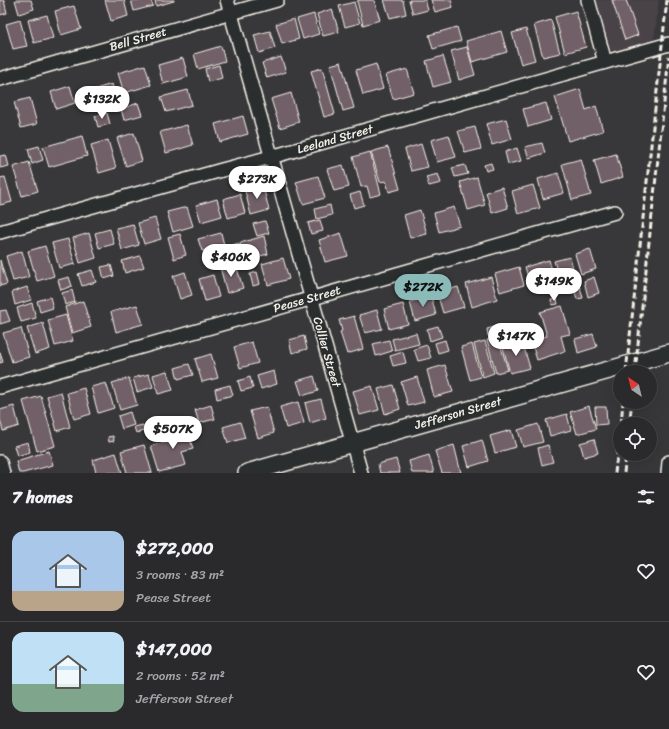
<!DOCTYPE html>
<html lang="en">
<head>
<meta charset="utf-8">
<style>
  :root { --surface:#2a292b; --page:#323133; --text:#f1f3f6; --muted:#a5a6a9; --line:#464547; --accent:#8bbbb9 }
  body { margin:0; font-family:Sriracha,sans-serif; background:var(--page); color:var(--text); height:100vh; display:flex; flex-direction:column; font-size:15px; white-space:nowrap }
  * { box-sizing:border-box; margin:0 }
  p { font-size:13px; color:var(--muted) }
  .icon { flex:none; width:22px; height:22px; fill:none; stroke:currentColor; stroke-width:2; stroke-linecap:round; stroke-linejoin:round }
  .map { position:relative; height:473px; overflow:hidden }
  .side { display:flex; flex-direction:column; background:var(--surface); flex:1 }
  .side>* { flex:none }
  .needle { width:26px; rotate:325deg }
  .tools { position:absolute; left:613px; top:365px; display:grid; gap:8px }
  .tools a { display:grid; place-items:center; width:44px; height:44px; border-radius:50%; background:var(--surface); box-shadow:0 4px 16px #0002,0 0 0 1px var(--line); font-size:20px }
  .price { position:absolute; translate:-50% -34px; padding:0 9px; border-radius:14px; background:#fff; color:#222; font-size:13px; line-height:26px; filter:drop-shadow(0 1px 2px #0008) }
  .price::after { content:''; position:absolute; left:50%; top:24px; width:12px; height:9px; margin-left:-6px; background:inherit; clip-path:polygon(0 0,100% 0,50% 100%) }
  .price.active { background:var(--accent); color:#111 }
  ul { padding:0; list-style:none }
  li { display:flex; align-items:center; gap:12px; height:100px; padding:0 12px }
  li+li { border-top:1px solid var(--line) }
  li span { display:grid; place-items:center; flex:none; width:112px; height:80px; border-radius:12px; color:#555 }
  li>.icon { margin-inline-start:auto }
  span .icon { width:48px; height:48px; fill:#fffc; stroke-width:1 }
  li b { font-size:17px }
  h2 { display:flex; justify-content:space-between; align-items:center; height:48px; padding:0 12px; font-size:17px }
  .map>svg:first-child { display:block }
</style>
</head>
<body>
<div class="map">
<svg width="669" height="473" viewBox="0 0 669 473">
  <rect width="100%" height="100%" fill="#383739"/>
  <filter id="ink" filterUnits="userSpaceOnUse"><feTurbulence type="fractalNoise" baseFrequency=".025" numOctaves="2"/><feDisplacementMap in="SourceGraphic" scale="8" xChannelSelector="R" yChannelSelector="G"/><feConvolveMatrix kernelMatrix="1 2 1 2 8 2 1 2 1" color-interpolation-filters="sRGB"/></filter>
  <g filter="url(#ink)">
    <path fill="#494347" d="M595,0h64l-5,41 -35,11h-6l-4,-5 -3,-6z"/>
    <g fill="#726067" stroke="#f4f1e8">
      <path d="M0,0h4l3,13 -7,2z"/>
      <path d="M15,0h16l3,9 -15,5z"/>
      <path d="M105,0h19l4,16 -17,5z"/>
      <path d="M131,0h20l2,6 -19,5z"/>
      <path d="M155,0h19v1l-18,5z"/>
      <path d="M361,0h13l6,20 -17,5 -6,-24z"/>
      <path d="M384,0h19l3,14 -16,4z"/>
      <path d="M409,0h16l3,10 -15,4z"/>
      <path d="M431,0h20l2,7 -18,5z"/>
      <path d="M612,0h14l12,35 -13,5z"/>
      <path d="M354,2l6,21 -15,4 -6,-21z"/>
      <path d="M74,6l7,23 -20,6 -6,-24z"/>
      <path d="M332,9l7,23 -16,4 -6,-22z"/>
      <path d="M576,11l10,36 -21,6 -10,-36z"/>
      <path d="M314,14l5,20 -16,5 -6,-20z"/>
      <path d="M47,15l6,23 -19,5 -6,-23z"/>
      <path d="M294,19l5,20 -17,5 -6,-20z"/>
      <path d="M20,20l7,26 -14,3 -7,-25z"/>
      <path d="M551,20l9,33 -17,4 -9,-32z"/>
      <path d="M457,27l4,14 -28,8 -4,-14z"/>
      <path d="M526,29l9,31 -14,4 -9,-31z"/>
      <path d="M270,31l5,17 -16,5 -5,-18z"/>
      <path d="M501,31l6,21 -35,10 -6,-21z"/>
      <path d="M221,46l4,15 -27,8 -4,-15z"/>
      <path d="M467,47l8,28 -16,5 -8,-29z"/>
      <path d="M443,56l8,26 -18,5 -7,-26z"/>
      <path d="M281,57l5,15 -19,6 -5,-15z"/>
      <path d="M183,58l5,19 -25,7 -5,-19z"/>
      <path d="M341,62l13,46 -11,3 -13,-46z"/>
      <path d="M376,64l7,25 -20,6 -7,-25z"/>
      <path d="M145,65l6,20 -27,8 -6,-20z"/>
      <path d="M219,65l3,13 -14,4 -3,-13z"/>
      <path d="M322,68l13,46 -11,3 -13,-46z"/>
      <path d="M407,69l7,24 -21,6 -7,-24z"/>
      <path d="M112,84l4,14 -30,8 -4,-13z"/>
      <path d="M70,86l5,17 -19,6 -5,-17z"/>
      <path d="M580,89l6,21 10,-4 7,25 -35,10 -13,-44z"/>
      <path d="M188,90l4,15 -26,7 -5,-15z"/>
      <path d="M291,93l8,29 -19,6 -9,-29z"/>
      <path d="M30,98l7,26 -16,4 -7,-26z"/>
      <path d="M138,103l4,12 -18,5 -3,-11z"/>
      <path d="M546,103l5,17 -23,7 -5,-18z"/>
      <path d="M107,113l3,11 -12,3 -3,-11z"/>
      <path d="M243,116l5,18 -28,8 -5,-18z"/>
      <path d="M506,119l6,20 -20,6 -6,-21z"/>
      <path d="M187,125l6,20 -27,8 -6,-21z"/>
      <path d="M475,127l6,22 -16,4 -7,-22z"/>
      <path d="M134,133l8,28 -16,5 -9,-28z"/>
      <path d="M449,135l7,22 -19,5 -6,-22z"/>
      <path d="M82,136l5,20 -38,11 -6,-20z"/>
      <path d="M108,140l8,28 -17,5 -8,-28z"/>
      <path d="M542,143l3,10 -16,5 -4,-11z"/>
      <path d="M421,144l7,23 -17,4 -6,-22z"/>
      <path d="M39,146l4,14 -11,4 -4,-15z"/>
      <path d="M388,147l12,42 -11,3 -3,-11 -6,1 -9,-30z"/>
      <path d="M517,148l4,13 -13,3 -3,-12z"/>
      <path d="M370,152l11,42 -11,3 -3,-11 -6,1 -8,-30z"/>
      <path d="M616,154l7,23 -22,7 -7,-24z"/>
      <path d="M6,155l3,11 -9,2v-12z"/>
      <path d="M581,159l10,36 -19,5 -10,-36z"/>
      <path d="M29,162l9,29 -16,5 -9,-29z"/>
      <path d="M491,163l2,6 -7,2 -2,-6z"/>
      <path d="M343,165l6,22 -15,4 -7,-22z"/>
      <path d="M465,165l3,9 -13,3 -3,-9z"/>
      <path d="M558,173l6,20 -21,6 -5,-20z"/>
      <path d="M438,174l3,9 -12,3 -3,-9z"/>
      <path d="M318,176l7,22 -22,6 -7,-22z"/>
      <path d="M5,177l7,25 -12,3v-27z"/>
      <path d="M477,177l8,28 -17,5 -8,-28z"/>
      <path d="M533,185l7,23 -22,6 -6,-23z"/>
      <path d="M263,186l6,24 -18,5 -6,-24z"/>
      <path d="M502,187l6,21 -16,5 -6,-21z"/>
      <path d="M360,192l4,13 -10,3 -4,-13z"/>
      <path d="M240,194l5,19 -17,5 -5,-19z"/>
      <path d="M217,199l5,17 -21,6 -5,-17z"/>
      <path d="M330,205l2,10 -15,4 -2,-10z"/>
      <path d="M187,207l6,19 -20,6 -6,-20z"/>
      <path d="M454,207l6,19 -21,6 -5,-19z"/>
      <path d="M420,210l7,24 -17,4 -6,-23z"/>
      <path d="M155,218l6,21 -17,5 -6,-21z"/>
      <path d="M320,220l3,11 -12,3 -3,-11z"/>
      <path d="M265,221l4,12 -12,3 -4,-12z"/>
      <path d="M133,224l6,21 -17,5 -6,-22z"/>
      <path d="M110,229l4,15 -15,4 -4,-15z"/>
      <path d="M89,233l7,25 -16,5 -7,-25z"/>
      <path d="M221,233l3,12 -22,6 -4,-12z"/>
      <path d="M341,233l7,23 -23,6 -6,-22z"/>
      <path d="M180,234l6,21 -12,4 -6,-22z"/>
      <path d="M264,236l4,18 -23,6 -5,-17z"/>
      <path d="M68,239l7,25 -16,4 -7,-25z"/>
      <path d="M239,243l3,11 -14,4 -3,-11z"/>
      <path d="M45,246l9,30 -17,5 -9,-30z"/>
      <path d="M590,249l6,20 -15,5 -6,-20z"/>
      <path d="M211,250l4,13 -7,2 -4,-13z"/>
      <path d="M22,251l7,26 -16,4 -7,-25z"/>
      <path d="M140,256l4,11 -19,6 -3,-12z"/>
      <path d="M570,257l5,19 -15,4 -6,-19z"/>
      <path d="M283,258l6,21 -21,6 -6,-21z"/>
      <path d="M0,260l7,24 -7,2z"/>
      <path d="M549,260l6,20 -24,7 -6,-20z"/>
      <path d="M235,262l8,26 -16,5 -7,-26z"/>
      <path d="M111,265l3,11 -10,3 -3,-12z"/>
      <path d="M519,267l5,18 -24,7 -5,-18z"/>
      <path d="M92,270l4,12 -14,4 -4,-12z"/>
      <path d="M185,272l7,23 -12,4 -7,-23z"/>
      <path d="M257,272l3,12 -7,2 -3,-12z"/>
      <path d="M213,275l6,22 -14,4 -6,-22z"/>
      <path d="M69,277l3,9 -11,4 -3,-10z"/>
      <path d="M491,277l6,22 -25,8 -6,-23z"/>
      <path d="M594,277l5,16 -11,4 -4,-16z"/>
      <path d="M27,287l4,13 -16,5 -3,-13z"/>
      <path d="M458,287l6,20 -21,6 -6,-20z"/>
      <path d="M580,287l3,11 -6,1 -3,-10z"/>
      <path d="M72,290l3,12 -10,3 -3,-12z"/>
      <path d="M431,296l5,19 -21,6 -5,-19z"/>
      <path d="M50,297l3,11 -13,4 -3,-11z"/>
      <path d="M557,299l1,5 -6,1 -1,-5z"/>
      <path d="M83,301l8,26 -19,6 -7,-26z"/>
      <path d="M32,303l4,15 -15,4 -4,-14z"/>
      <path d="M403,304l5,20 -19,5 -5,-20z"/>
      <path d="M137,305l6,19 -27,8 -5,-20z"/>
      <path d="M562,306l8,28 -9,2 4,15 -28,9 -6,-19 16,-5 -7,-24z"/>
      <path d="M6,310l4,11 -10,3v-13z"/>
      <path d="M377,310l5,19 -17,4 -6,-18z"/>
      <path d="M66,315l7,26 -18,5 -7,-26z"/>
      <path d="M354,316l9,33 -16,5 -7,-22 2,-1 -3,-11z"/>
      <path d="M43,323l7,26 -15,5 -8,-26z"/>
      <path d="M438,326l4,11 -12,4 -3,-12z"/>
      <path d="M495,327l2,6 -9,3 -1,-7z"/>
      <path d="M21,328l8,29 -17,5 -9,-29z"/>
      <path d="M416,333l3,11 -24,6 -3,-11z"/>
      <path d="M512,333l2,9 -9,2 -3,-8z"/>
      <path d="M593,334l4,13 -19,6 -3,-14z"/>
      <path d="M304,336l3,13 -15,4 -3,-13z"/>
      <path d="M498,337l10,33 -12,3 -9,-33z"/>
      <path d="M389,340l3,11 -16,5 -3,-12z"/>
      <path d="M445,340l3,10 -10,3 -3,-10z"/>
      <path d="M485,341l9,32 -11,4 -9,-33z"/>
      <path d="M522,341l8,27 -20,5 -7,-26z"/>
      <path d="M252,342l6,21 -18,5 -6,-21z"/>
      <path d="M472,344l9,33 -11,3 -9,-33z"/>
      <path d="M427,345l4,13 -13,3 -4,-12z"/>
      <path d="M0,352l3,10 -3,1z"/>
      <path d="M403,352l3,11 -13,3 -3,-10z"/>
      <path d="M211,354l7,24 -16,4 -7,-23z"/>
      <path d="M189,364l4,11 -15,4 -3,-11z"/>
      <path d="M445,365l8,27 -19,5 -7,-27z"/>
      <path d="M167,371l6,19 -15,4 -5,-19z"/>
      <path d="M274,371l3,13 -16,5 -4,-13z"/>
      <path d="M149,374l4,13 -16,5 -4,-14z"/>
      <path d="M314,376l4,15 -16,5 -5,-15z"/>
      <path d="M250,377l3,11 -12,3 -3,-10z"/>
      <path d="M417,377l7,25 -16,4 -7,-24z"/>
      <path d="M129,378l8,27 -17,5 -8,-27z"/>
      <path d="M106,383l8,25 -16,5 -7,-26z"/>
      <path d="M230,385l3,10 -16,4 -2,-10z"/>
      <path d="M393,385l7,24 -15,5 -7,-25z"/>
      <path d="M372,386l7,24 -19,5 -7,-24z"/>
      <path d="M84,388l7,26 -17,5 -7,-26z"/>
      <path d="M61,392l9,35 -13,4 -10,-35z"/>
      <path d="M41,396l14,50 -18,5 -14,-50z"/>
      <path d="M321,399l5,19 -16,5 -5,-20z"/>
      <path d="M298,402l6,21 -18,5 -6,-21z"/>
      <path d="M211,405l4,14 -16,4 -4,-13z"/>
      <path d="M14,406l5,20 -16,5 -3,-12v-9z"/>
      <path d="M589,406l7,23 -19,5 -7,-22z"/>
      <path d="M267,407l7,26 -16,5 -8,-27z"/>
      <path d="M595,407h11l1,17 -11,1z"/>
      <path d="M130,412l4,13 -12,4 -4,-13z"/>
      <path d="M567,414l4,16 -21,6 -4,-16z"/>
      <path d="M240,422l5,16 -17,5 -5,-16z"/>
      <path d="M186,424l7,25 -11,3 4,13 -27,7 -8,-26 22,-6 -3,-12z"/>
      <path d="M538,424l5,18 -20,5 -5,-17z"/>
      <path d="M143,425l1,6 -8,2 -2,-6z"/>
      <path d="M511,430l5,17 -21,6 -5,-17z"/>
      <path d="M113,436l1,5 -5,1 -1,-5z"/>
      <path d="M594,439l4,14 -14,4 -4,-14z"/>
      <path d="M482,440l6,21 -19,6 -6,-21z"/>
      <path d="M28,442l2,10 -13,4 -3,-10z"/>
      <path d="M144,445l8,28h-25l-6,-22z"/>
      <path d="M454,445l7,28h-19l-7,-22z"/>
      <path d="M548,445l5,17 -11,3 -4,-17z"/>
      <path d="M49,451l4,14 -30,8h-4l-3,-12z"/>
      <path d="M116,453l6,20h-26l-3,-13z"/>
      <path d="M429,455l5,18h-22l-3,-12z"/>
      <path d="M396,459l4,14h-20l-2,-9z"/>
    </g>
    <g fill="none" stroke-linecap="round" stroke-linejoin="round">
      <g stroke="#f4f1e8" stroke-width="16">
        <g id="minor">
          <path d="M227,0l134,473"/>
          <path d="M588,0l17,62"/>
          <path d="M0,79l277,-79"/>
          <path d="M0,232l222,-62 49,-13 398,-113"/>
          <path d="M0,387l615,-175"/>
          <path d="M0,462l3,11"/>
          <path d="M668,473l1,-11"/>
        </g>
      </g>
      <g stroke="#f4f1e8" stroke-width="20">
        <path id="tertiary" d="M247,473l422,-120"/>
      </g>
      <use href="#minor" stroke="#2a2d2e" stroke-width="13"/>
      <use href="#tertiary" stroke="#2a2d2e" stroke-width="17"/>
      <g stroke="#f4f1e8" stroke-width="3" stroke-dasharray="6 3" stroke-linecap="butt">
        <path d="M626,372l41,-372"/>
        <path d="M635,372l34,-316"/>
        <path d="M621,424l2,-22"/>
        <path d="M629,424l3,-22"/>
        <path d="M615,473l5,-43"/>
        <path d="M624,473l2,-19"/>
      </g>
    </g>
  </g>
  <g text-anchor="middle" stroke-width="3" stroke-linejoin="round" paint-order="stroke">
    <g font-size="12" fill="#f4f1e8" stroke="#2a2d2e">
      <text transform="translate(138 39) rotate(-16)" y="4">Bell Street</text>
      <text transform="translate(335 139) rotate(-16)" y="4">Leeland Street</text>
      <text transform="translate(307 299) rotate(-16)" y="4">Pease Street</text>
      <text transform="translate(327 352) rotate(74)" y="4">Collier Street</text>
      <text transform="translate(458 413) rotate(-16)" y="4">Jefferson Street</text>
    </g>
  </g>
</svg>
<div class="tools">
<a><svg class="needle" viewBox="-14 -14 28 28"><path d="M0-13l5 13h-10z" fill="#e53935"/><path d="M0 13l5-13h-10z" fill="#a5a6a9"/></svg></a>
<a><svg class="icon" aria-label="locate" viewBox="0 0 24 24"><circle cx="12" cy="12" r="6"/><path d="M12 2v4M12 18v4M2 12h4M18 12h4"/></svg></a>
</div>
<b class="price" style="left:102px;top:120px">$132K</b>
<b class="price" style="left:257px;top:200px">$273K</b>
<b class="price" style="left:231px;top:278px">$406K</b>
<b class="price" style="left:554px;top:302px">$149K</b>
<b class="price active" style="left:423px;top:308px">$272K</b>
<b class="price" style="left:516px;top:357px">$147K</b>
<b class="price" style="left:173px;top:450px">$507K</b>
</div>
<section class="side">
<h2>7 homes<svg class="icon" aria-label="filters" viewBox="0 0 24 24"><path d="M4 7h16M4 17h16"/><circle cx="9" cy="7" r="2"/><circle cx="15" cy="17" r="2"/></svg></h2>
<ul>
<li><span style="background:linear-gradient(#a9c7e8 75%,#b9a48a 0)"><svg class="icon" aria-label="home" viewBox="0 0 24 24"><path d="M3 11l9-7 9 7M6 9v11h12V9"/></svg></span><div><b>$272,000</b><p>3 rooms · 83 m²</p><p>Pease Street</p></div><svg class="icon" aria-label="heart" viewBox="0 0 24 24"><path d="M12 20l-8-8c-3-5 5-10 8-4 3-6 11-1 8 4z"/></svg></li>
<li><span style="background:linear-gradient(#bfe0f5 65%,#7fa58c 0)"><svg class="icon" aria-label="home" viewBox="0 0 24 24"><path d="M3 11l9-7 9 7M6 9v11h12V9"/></svg></span><div><b>$147,000</b><p>2 rooms · 52 m²</p><p>Jefferson Street</p></div><svg class="icon" aria-label="heart" viewBox="0 0 24 24"><path d="M12 20l-8-8c-3-5 5-10 8-4 3-6 11-1 8 4z"/></svg></li>
</ul>
</section>
</body>
</html>
